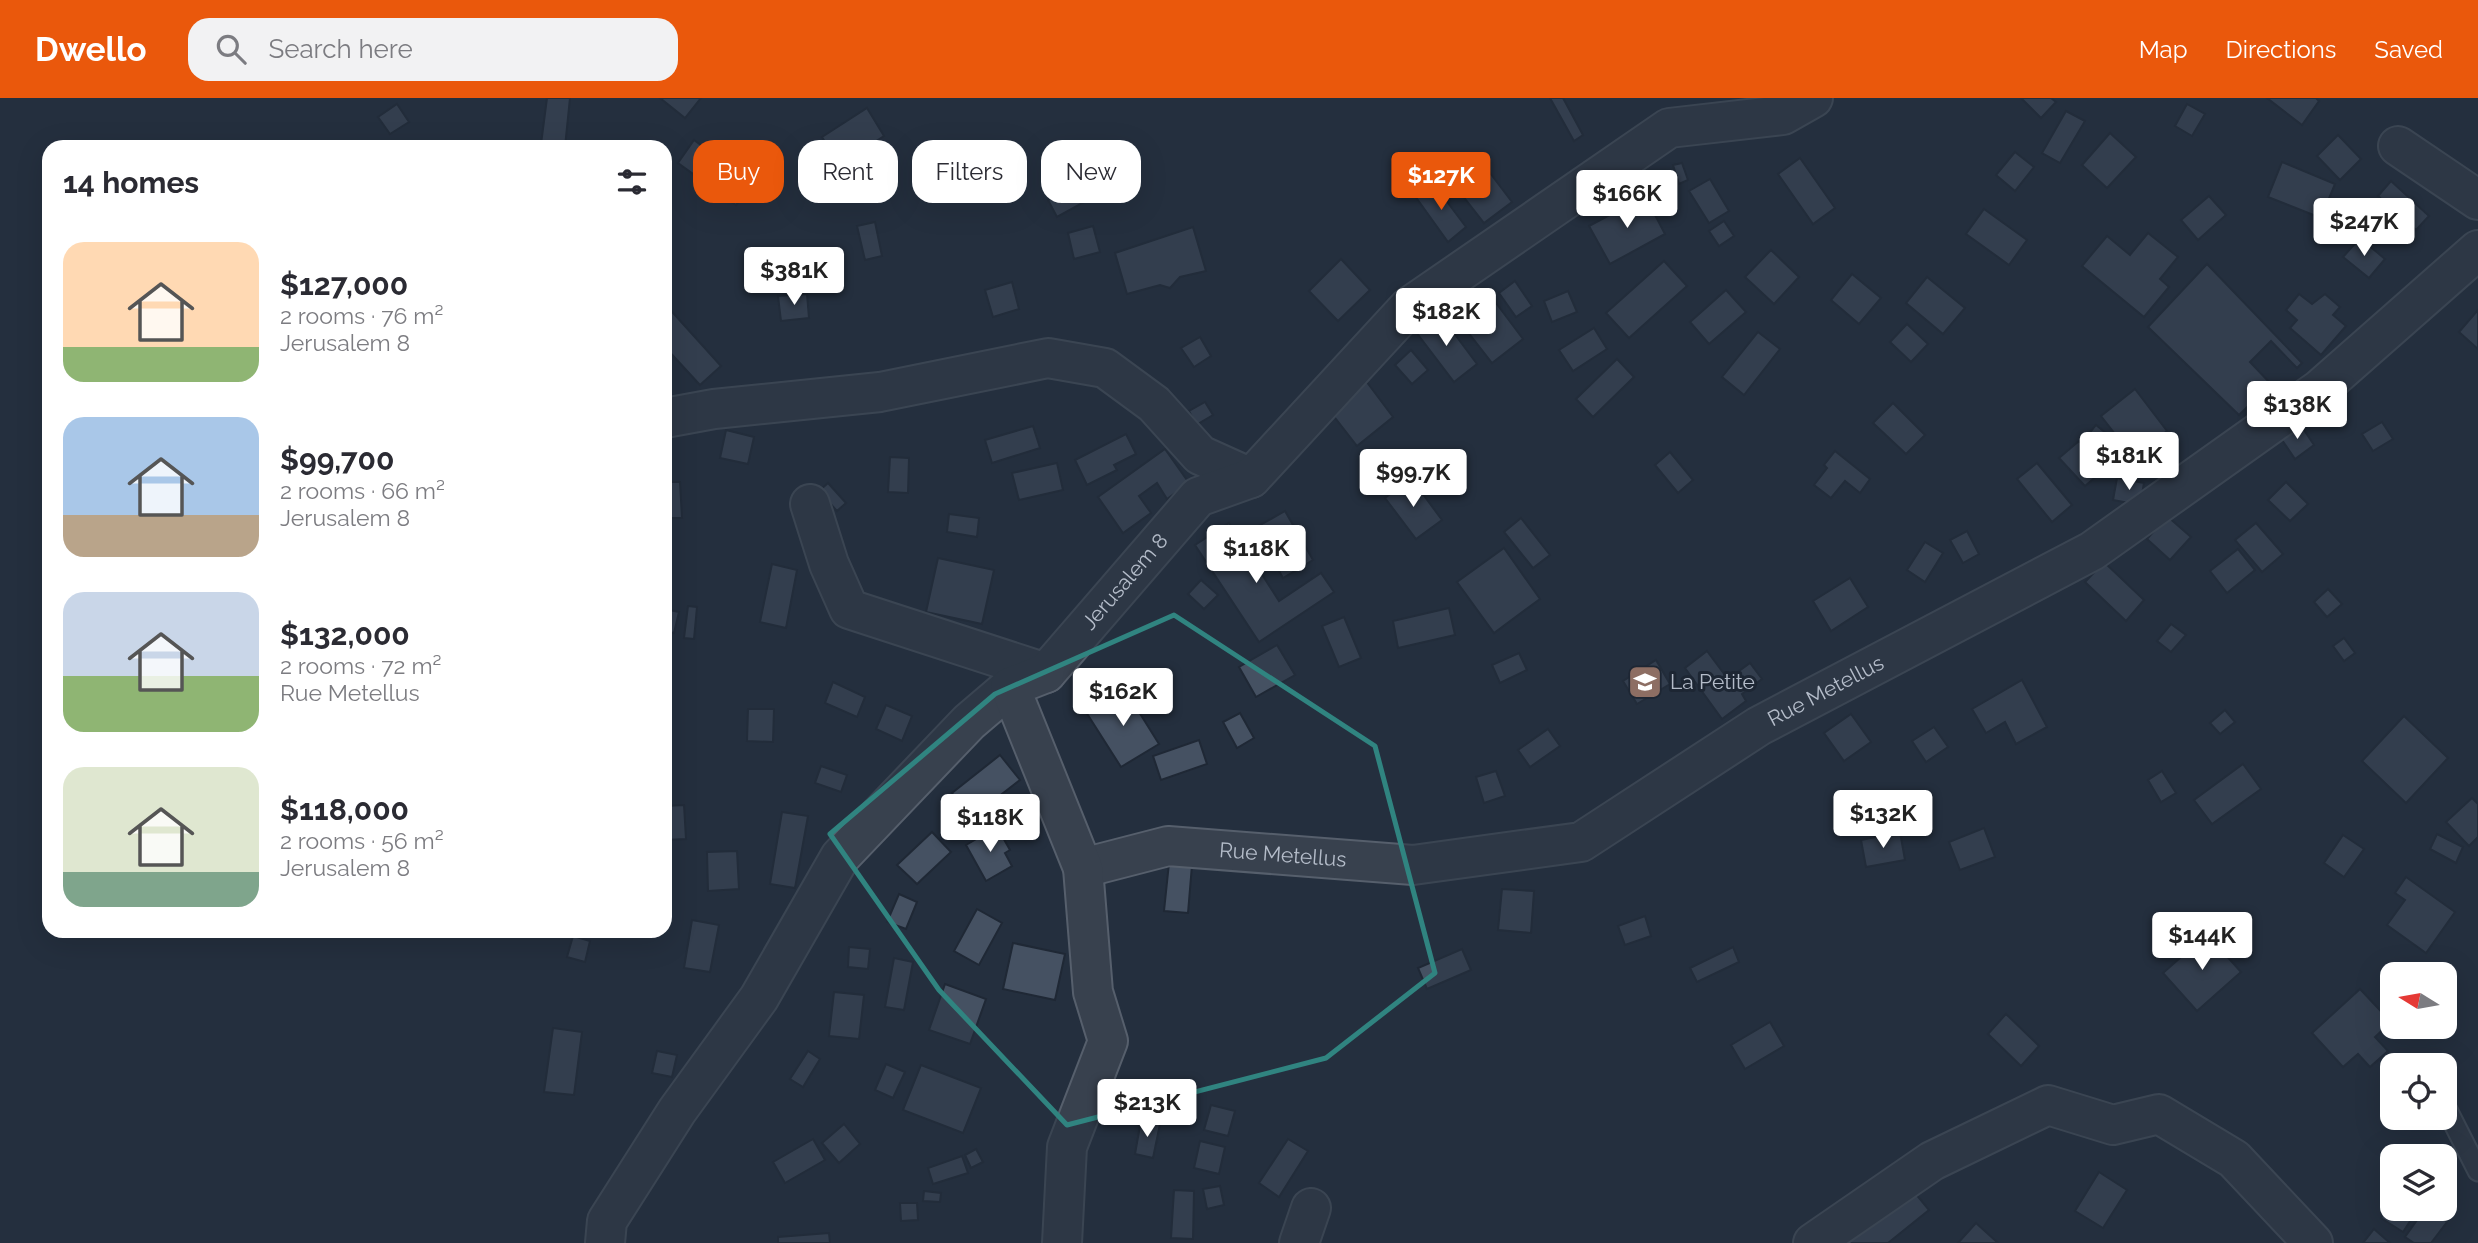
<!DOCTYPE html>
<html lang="en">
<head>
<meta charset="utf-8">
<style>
  :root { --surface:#fff; --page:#f2f2f3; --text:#2b2b33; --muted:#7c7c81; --accent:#ea580c }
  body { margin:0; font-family:Raleway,sans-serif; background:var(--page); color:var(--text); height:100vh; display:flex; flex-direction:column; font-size:26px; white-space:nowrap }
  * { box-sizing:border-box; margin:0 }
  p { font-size:23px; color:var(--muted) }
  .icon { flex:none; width:38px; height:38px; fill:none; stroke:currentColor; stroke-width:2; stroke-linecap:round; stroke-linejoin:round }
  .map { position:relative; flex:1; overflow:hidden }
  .side { position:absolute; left:42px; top:42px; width:630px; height:798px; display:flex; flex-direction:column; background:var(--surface); border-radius:21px; box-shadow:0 7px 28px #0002 }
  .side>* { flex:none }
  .top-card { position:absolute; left:693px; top:42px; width:665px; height:63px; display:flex; gap:14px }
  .needle { width:46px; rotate:281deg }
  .controls { position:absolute; left:2380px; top:864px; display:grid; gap:14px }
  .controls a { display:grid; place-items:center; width:77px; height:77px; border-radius:14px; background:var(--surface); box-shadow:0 7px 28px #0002; font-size:35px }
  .price { position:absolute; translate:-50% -60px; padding:0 16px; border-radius:7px; background:#fff; color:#222; font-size:23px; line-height:46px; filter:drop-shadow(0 2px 4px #0008) }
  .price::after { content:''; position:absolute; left:50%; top:42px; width:21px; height:16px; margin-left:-10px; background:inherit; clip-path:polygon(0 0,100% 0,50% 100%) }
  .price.active { background:var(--accent); color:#fff }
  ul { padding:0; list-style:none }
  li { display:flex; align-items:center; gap:21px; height:175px; padding:0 21px }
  li span { display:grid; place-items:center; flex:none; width:196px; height:140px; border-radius:21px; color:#555 }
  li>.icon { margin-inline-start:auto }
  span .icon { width:84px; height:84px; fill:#fffc; stroke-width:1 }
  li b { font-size:30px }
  h2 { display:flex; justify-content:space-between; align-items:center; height:84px; padding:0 21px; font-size:30px }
  .tag { padding:0 24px; border-radius:21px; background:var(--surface); box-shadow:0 7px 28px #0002; font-size:24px; line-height:63px }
  .tag.active { background:var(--accent); color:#fff }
  header { display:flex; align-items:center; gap:42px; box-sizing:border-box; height:98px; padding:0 35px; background:var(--accent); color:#fff }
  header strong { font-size:33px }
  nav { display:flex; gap:38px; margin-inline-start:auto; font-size:24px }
  .search { width:490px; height:63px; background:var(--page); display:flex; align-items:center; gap:18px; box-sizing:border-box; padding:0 24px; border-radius:21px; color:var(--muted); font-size:26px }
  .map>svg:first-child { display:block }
</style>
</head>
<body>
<header>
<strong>Dwello</strong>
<div class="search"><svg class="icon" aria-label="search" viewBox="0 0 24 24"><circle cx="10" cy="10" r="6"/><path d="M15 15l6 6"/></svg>Search here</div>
<nav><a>Map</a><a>Directions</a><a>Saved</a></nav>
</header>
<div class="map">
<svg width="2478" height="1145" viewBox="0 0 2478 1145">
  <rect width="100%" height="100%" fill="#242f3e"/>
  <g fill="#455162" stroke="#1f2835" stroke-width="2">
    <path d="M547,0h23l-5,49 -24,-3z"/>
    <path d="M660,0h41l-16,20z"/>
    <path d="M1550,0h13l20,37 -9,6z"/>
    <path d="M2021,0h30l5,4 -15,16z"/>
    <path d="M2267,0h49l3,3 -17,24z"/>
    <path d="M397,6l12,18 -19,12 -12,-17z"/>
    <path d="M2187,6l18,10 -13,22 -17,-10z"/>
    <path d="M867,10l17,28 -45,29 -17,-28z"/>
    <path d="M2066,13l19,10 -25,42 -18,-10z"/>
    <path d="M2110,35l26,24 -29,31 -25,-23z"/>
    <path d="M2338,37l23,24 -21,21 -23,-24z"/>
    <path d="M694,42l58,43 -16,22 -58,-42z"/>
    <path d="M2015,54l19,15 -19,24 -19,-16z"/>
    <path d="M1800,60l35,50 -22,16 -35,-50z"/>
    <path d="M2282,64l53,22 -14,34 -53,-21z"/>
    <path d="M1682,65l6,17 -9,4 -6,-19z"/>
    <path d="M1487,71l25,33 -28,21 -25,-32z"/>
    <path d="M1710,81l19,32 -20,12 -20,-32z"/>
    <path d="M2391,83l38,35 -13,14 -38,-34z"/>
    <path d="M1433,85l33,44 -18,15 -33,-46z"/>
    <path d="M1078,86l10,16 -31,17 -9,-17z"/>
    <path d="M1645,98l20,38 -55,30 -21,-38z"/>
    <path d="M2209,98l17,19 -28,25 -17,-20z"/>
    <path d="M1984,111l43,31 -18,25 -43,-31z"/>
    <path d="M1724,123l10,15 -15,10 -10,-15z"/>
    <path d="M875,124l7,34 -17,4 -8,-34z"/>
    <path d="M1093,128l7,26 -26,7 -6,-26z"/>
    <path d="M1193,129l13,44 -26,6 -10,11 -10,-3 -33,9 -12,-41z"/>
    <path d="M2148,135l30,24 -18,22 9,8 -25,30 -62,-51 25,-30 23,19z"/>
    <path d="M2360,140l25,21 -16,19 -26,-21z"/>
    <path d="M1771,152l28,27 -25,27 -29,-27z"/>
    <path d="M1341,161l29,31 -32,31 -29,-30z"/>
    <path d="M1664,163l23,25 -58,52 -23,-25z"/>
    <path d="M2207,166l95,99 -5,5 -26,-27 -21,21 21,22 -32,31 -91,-88z"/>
    <path d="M1852,176l29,24 -22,26 -28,-24z"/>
    <path d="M1927,179l38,31 -22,26 -37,-31z"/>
    <path d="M1515,183l17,25 -16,11 -17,-24z"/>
    <path d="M1012,184l7,27 -26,8 -8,-27z"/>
    <path d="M1726,192l20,22 -37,32 -19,-22z"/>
    <path d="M1568,193l9,21 -25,10 -8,-21z"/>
    <path d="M807,196l2,24 -28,3 -3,-25z"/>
    <path d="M2299,196l13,10 13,-10 15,13 -7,8 13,11 -25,29 -31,-27 7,-8 -11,-10z"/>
    <path d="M1496,205l27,36 -31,24 -28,-36z"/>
    <path d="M665,206l56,62 -21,19 -35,-38z"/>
    <path d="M2478,212v39l-19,-17z"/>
    <path d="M1439,215l38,51 -23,18 -38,-50z"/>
    <path d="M1907,226l21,20 -17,18 -21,-20z"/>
    <path d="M1594,230l13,21 -34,22 -14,-21z"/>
    <path d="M1758,234l22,17 -36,46 -22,-18z"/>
    <path d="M1200,239l11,19 -17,11 -13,-19z"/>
    <path d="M1411,252l17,20 -16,14 -17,-19z"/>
    <path d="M1617,261l17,18 -41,40 -17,-18z"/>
    <path d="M1366,283l27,36 -36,29 -28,-36z"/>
    <path d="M2135,291l32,42 -34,26 -32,-41z"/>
    <path d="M1205,304l8,13 -17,10 -7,-14z"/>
    <path d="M1893,305l32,32 -19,19 -33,-31z"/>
    <path d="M2382,324l11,17 -20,12 -11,-17z"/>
    <path d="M2300,326l14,21 -19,14 -15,-22z"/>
    <path d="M2096,327l33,27 -13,16 -32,-28z"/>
    <path d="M1033,328l7,22 -48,15 -7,-23z"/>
    <path d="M726,332l28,7 -6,27 -28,-6z"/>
    <path d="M1126,336l10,20 -22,11 3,5 -30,15 -12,-25z"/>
    <path d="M2079,343l26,28 -20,17 -26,-28z"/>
    <path d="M1165,351l24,34 -22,16 -10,-16 -18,13 12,17 -28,20 -25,-36z"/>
    <path d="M1835,353l35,28 -10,14 -15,-12 -14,17 -17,-13 13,-17 -3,-3z"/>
    <path d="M1670,354l23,28 -15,13 -23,-28z"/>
    <path d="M890,359l19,1 -1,35 -20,-1z"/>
    <path d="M1057,365l6,27 -44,10 -7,-27z"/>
    <path d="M2037,365l35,42 -20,17 -35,-43z"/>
    <path d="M1411,380l31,42 -26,19 -31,-41z"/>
    <path d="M2117,380l27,5 -4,22 -27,-5z"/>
    <path d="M665,384h15l2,36h-17z"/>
    <path d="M2286,384l22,22 -18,17 -22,-21z"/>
    <path d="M828,385l18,20 -9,8 -18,-20z"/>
    <path d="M1285,413l28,49 -30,18 -28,-50z"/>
    <path d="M949,416l30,4 -2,19 -30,-5z"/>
    <path d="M2167,418l24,21 -21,23 -23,-21z"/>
    <path d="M1521,420l29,37 -17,13 -29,-36z"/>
    <path d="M1229,425l50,78 42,-28 13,19 -75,50 -64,-97z"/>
    <path d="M2256,425l27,31 -21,18 -27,-32z"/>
    <path d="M1967,433l12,23 -16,9 -13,-23z"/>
    <path d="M1925,444l18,11 -18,29 -18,-12z"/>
    <path d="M1504,450l36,51 -46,34 -37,-51z"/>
    <path d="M2238,451l17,21 -28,23 -17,-22z"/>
    <path d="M938,460l56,12 -12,54 -56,-12z"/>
    <path d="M2104,464l40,38 -18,21 -41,-39z"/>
    <path d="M772,466l25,6 -11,58 -26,-6z"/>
    <path d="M1850,480l18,29 -37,24 -18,-30z"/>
    <path d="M1201,482l17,15 -14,14 -16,-15z"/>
    <path d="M2328,491l14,15 -15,13 -13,-15z"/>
    <path d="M688,508l9,1 -3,32 -10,-1z"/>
    <path d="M1449,510l6,27 -57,13 -5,-27z"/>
    <path d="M665,511l14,3 -5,21 -9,-2z"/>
    <path d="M1344,519l17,41 -22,9 -17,-41z"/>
    <path d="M2171,526l15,11 -15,17 -14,-11z"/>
    <path d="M2344,540l11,15 -11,8 -11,-15z"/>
    <path d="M1277,547l18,30 -39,22 -17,-30z"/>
    <path d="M1707,553l21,28 22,-16 12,16 -20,15 4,7 -24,18 -37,-51z"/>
    <path d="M1519,555l8,17 -27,13 -8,-18z"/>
    <path d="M1656,562l14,24 -33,20 -14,-23z"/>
    <path d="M2022,582l25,47 -31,17 -11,-22 -19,11 -14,-24z"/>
    <path d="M833,584l32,15 -8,20 -32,-14z"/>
    <path d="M1124,590l35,56 -38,23 -35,-55z"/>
    <path d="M886,607l26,11 -10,25 -26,-12z"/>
    <path d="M748,611h26l-1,33 -26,-1z"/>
    <path d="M2225,612l10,12 -15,12 -10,-11z"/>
    <path d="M1240,615l14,25 -17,10 -14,-26z"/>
    <path d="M1851,616l20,28 -27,19 -20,-28z"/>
    <path d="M2404,618l44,42 -42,45 -44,-42z"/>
    <path d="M1934,629l14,20 -22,15 -14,-21z"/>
    <path d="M1548,631l12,17 -30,21 -12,-17z"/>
    <path d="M1199,642l8,24 -46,16 -8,-24z"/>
    <path d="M1000,657l20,25 -49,38 -19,-25z"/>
    <path d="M2243,666l18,25 -49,35 -18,-24z"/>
    <path d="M821,668l26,9 -6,17 -26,-9z"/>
    <path d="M1496,673l9,25 -21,7 -8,-26z"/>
    <path d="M2162,673l14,22 -15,9 -13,-22z"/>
    <path d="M2472,700l6,6v33l-9,9 -23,-24z"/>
    <path d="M684,707l2,34 -21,1v-34z"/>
    <path d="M782,714l26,4 -13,72 -25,-4z"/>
    <path d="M997,729l13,23 -5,3 7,13 -26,15 -20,-36z"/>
    <path d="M1984,730l11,29 -35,13 -11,-28z"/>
    <path d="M932,734l19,20 -34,32 -20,-19z"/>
    <path d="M1900,734l5,28 -39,7 -5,-27z"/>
    <path d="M2437,736l26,13 -7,16 -26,-14z"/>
    <path d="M2343,737l21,14 -20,28 -20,-14z"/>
    <path d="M737,753l2,38 -31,2 -1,-39z"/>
    <path d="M1169,765l23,2 -4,48 -24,-2z"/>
    <path d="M2406,779l49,35 -29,41 -39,-28 18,-25 -10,-7z"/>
    <path d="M1502,791l32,2 -3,42 -33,-3z"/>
    <path d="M899,796l18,8 -11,27 -19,-7z"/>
    <path d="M977,811l25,14 -23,42 -25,-14z"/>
    <path d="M1645,818l6,20 -26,9 -7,-19z"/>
    <path d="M692,822l27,5 -9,47 -26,-4z"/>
    <path d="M2207,836l34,38 -44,39 -34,-38z"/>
    <path d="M573,838l17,5 -5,21 -18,-5z"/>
    <path d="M1013,845l52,11 -10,46 -52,-11z"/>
    <path d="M849,849l21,2 -2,20 -20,-2z"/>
    <path d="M1733,849l6,15 -42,20 -7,-14z"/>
    <path d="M1462,851l9,21 -44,19 -9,-21z"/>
    <path d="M894,860l19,4 -9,48 -19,-3z"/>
    <path d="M945,886l41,15 -16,45 -41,-14z"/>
    <path d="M2360,891l31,33 -16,15 13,14 -18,16 -12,-13 -15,13 -31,-34z"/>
    <path d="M834,894l30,3 -5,44 -30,-3z"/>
    <path d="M2006,916l33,32 -18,20 -33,-32z"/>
    <path d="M1770,924l14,24 -39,23 -14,-24z"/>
    <path d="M553,930l29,4 -8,63 -30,-3z"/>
    <path d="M657,953l20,4 -5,22 -20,-4z"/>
    <path d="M808,953l12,8 -17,28 -13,-8z"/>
    <path d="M886,966l19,8 -12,26 -18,-8z"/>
    <path d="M921,967l60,23 -18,45 -60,-23z"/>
    <path d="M1211,1007l24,6 -7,25 -24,-6z"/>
    <path d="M1141,1022l19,4 -7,34 -18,-4z"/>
    <path d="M844,1026l16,20 -21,19 -17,-20z"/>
    <path d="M813,1041l12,21 -40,23 -12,-21z"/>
    <path d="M1288,1041l20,12 -29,46 -20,-14z"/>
    <path d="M1200,1043l25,6 -6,27 -25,-6z"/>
    <path d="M976,1051l7,13 -12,6 -6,-13z"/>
    <path d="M962,1058l6,17 -35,11 -5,-16z"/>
    <path d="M2099,1074l28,18 -24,38 -28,-17z"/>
    <path d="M1220,1088l4,19 -17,4 -4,-20z"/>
    <path d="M1911,1090l18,22 -41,33h-43z"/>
    <path d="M1174,1092l20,1 -1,48 -22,-1z"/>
    <path d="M924,1093l17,2 -1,9 -17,-1z"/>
    <path d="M2392,1103v8h26l-15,23 -22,-14z"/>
    <path d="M900,1105h17l1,17 -17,1z"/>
    <path d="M2425,1111h5l17,13 -16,21h-17l-9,-6z"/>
    <path d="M1976,1125l22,20h-40z"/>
    <path d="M2374,1131l16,14h-27z"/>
    <path d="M829,1135l1,10h-52v-6z"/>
  </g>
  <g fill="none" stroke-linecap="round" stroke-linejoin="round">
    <g stroke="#565f6c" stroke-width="23">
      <path id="service" d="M2445,1008l33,65"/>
    </g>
    <g stroke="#565f6c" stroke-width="42">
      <g id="minor">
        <path d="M2398,48l80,54"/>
        <path d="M665,320l49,-9 166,-17 168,-34 57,10 49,36 46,51 51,23"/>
        <path d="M810,406l19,60 20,45 197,64"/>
        <path id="s1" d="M1083,770l85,-22 245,19 168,-23 178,-116 333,-175 228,-162 158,-139"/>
        <path d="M605,1145l2,-22 70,-110 82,-113 81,-141 129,-135 41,-35"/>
        <path id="s2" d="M1062,1145l5,-96 41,-106 -15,-49 -10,-124 -73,-181 36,-14 152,-176 53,-19 158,-171 260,-179 114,-13 30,-17"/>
        <path d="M1299,1145l12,-35"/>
        <path d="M1813,1145l119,-82 116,-56 65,20 46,-11 75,45 79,84"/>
      </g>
    </g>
    <use href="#service" stroke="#38414e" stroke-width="19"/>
    <use href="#minor" stroke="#38414e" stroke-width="38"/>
  </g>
  <path d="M0 0H2478V1145H0ZM1174,517l201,131 60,227 -109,85 -259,67 -128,-135 -109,-156 165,-140z" fill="#242f3e" fill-opacity=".55" fill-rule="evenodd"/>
  <path fill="none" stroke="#308480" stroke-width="5" stroke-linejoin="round" d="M1174,517l201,131 60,227 -109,85 -259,67 -128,-135 -109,-156 165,-140z"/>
  <defs>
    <g id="school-square" transform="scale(1.75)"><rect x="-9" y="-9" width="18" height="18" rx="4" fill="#8d6e63" stroke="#1d2633"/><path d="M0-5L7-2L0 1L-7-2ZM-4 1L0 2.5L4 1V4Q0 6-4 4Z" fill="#fff"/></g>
  </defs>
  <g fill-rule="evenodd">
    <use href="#school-square" x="1645" y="584"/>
  </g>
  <g text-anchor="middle" stroke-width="6" stroke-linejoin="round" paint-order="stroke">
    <g font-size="21" fill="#b4bcc9" stroke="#1d2633">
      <text dy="7" stroke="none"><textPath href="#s2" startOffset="740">Jerusalem 8</textPath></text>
      <text dy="7" stroke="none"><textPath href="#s1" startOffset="791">Rue Metellus</textPath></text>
      <text dy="7" stroke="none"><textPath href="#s1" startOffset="203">Rue Metellus</textPath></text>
    </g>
    <g font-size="21" fill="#b4bcc9" stroke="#1d2633" text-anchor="start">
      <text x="1670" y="591">La Petite</text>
    </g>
  </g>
</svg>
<div class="controls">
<a><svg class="needle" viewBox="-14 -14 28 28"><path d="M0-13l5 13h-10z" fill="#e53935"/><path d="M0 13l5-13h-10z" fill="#7c7c81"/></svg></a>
<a><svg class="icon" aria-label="locate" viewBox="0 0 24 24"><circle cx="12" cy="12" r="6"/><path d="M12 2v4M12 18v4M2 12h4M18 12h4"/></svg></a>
<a><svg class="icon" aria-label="layers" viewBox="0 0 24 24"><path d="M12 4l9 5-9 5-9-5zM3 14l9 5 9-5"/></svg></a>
</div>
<b class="price active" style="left:1441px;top:114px">$127K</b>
<b class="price" style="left:1627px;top:132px">$166K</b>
<b class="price" style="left:2364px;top:160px">$247K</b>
<b class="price" style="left:794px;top:209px">$381K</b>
<b class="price" style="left:1446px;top:250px">$182K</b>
<b class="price" style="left:2297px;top:343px">$138K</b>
<b class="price" style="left:2129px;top:394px">$181K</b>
<b class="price" style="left:1413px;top:411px">$99.7K</b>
<b class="price" style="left:1256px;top:487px">$118K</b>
<b class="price" style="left:1123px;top:630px">$162K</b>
<b class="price" style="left:1883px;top:752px">$132K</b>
<b class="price" style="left:990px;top:756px">$118K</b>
<b class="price" style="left:2202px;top:874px">$144K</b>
<b class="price" style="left:1147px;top:1041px">$213K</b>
<div class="top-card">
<a class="tag active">Buy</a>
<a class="tag">Rent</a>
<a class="tag">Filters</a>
<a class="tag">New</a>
</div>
<section class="side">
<h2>14 homes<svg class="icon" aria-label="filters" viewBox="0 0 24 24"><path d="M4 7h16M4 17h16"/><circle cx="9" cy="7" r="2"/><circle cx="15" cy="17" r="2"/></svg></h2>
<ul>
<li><span style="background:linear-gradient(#ffd9b3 75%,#8fb573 0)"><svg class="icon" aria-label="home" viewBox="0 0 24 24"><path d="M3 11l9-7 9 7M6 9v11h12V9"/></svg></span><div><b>$127,000</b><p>2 rooms · 76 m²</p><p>Jerusalem 8</p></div></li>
<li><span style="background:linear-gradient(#a9c7e8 70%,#b9a48a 0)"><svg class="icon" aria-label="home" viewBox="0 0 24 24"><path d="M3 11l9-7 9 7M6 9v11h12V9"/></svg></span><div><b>$99,700</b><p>2 rooms · 66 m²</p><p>Jerusalem 8</p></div></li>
<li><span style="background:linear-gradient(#c9d6e8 60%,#8fb573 0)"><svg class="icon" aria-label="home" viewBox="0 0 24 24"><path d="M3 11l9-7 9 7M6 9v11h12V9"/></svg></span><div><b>$132,000</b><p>2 rooms · 72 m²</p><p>Rue Metellus</p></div></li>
<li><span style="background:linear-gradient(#dfe7d0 75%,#7fa58c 0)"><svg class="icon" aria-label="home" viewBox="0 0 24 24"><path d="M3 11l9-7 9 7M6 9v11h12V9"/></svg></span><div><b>$118,000</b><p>2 rooms · 56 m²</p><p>Jerusalem 8</p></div></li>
</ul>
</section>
</div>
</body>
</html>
